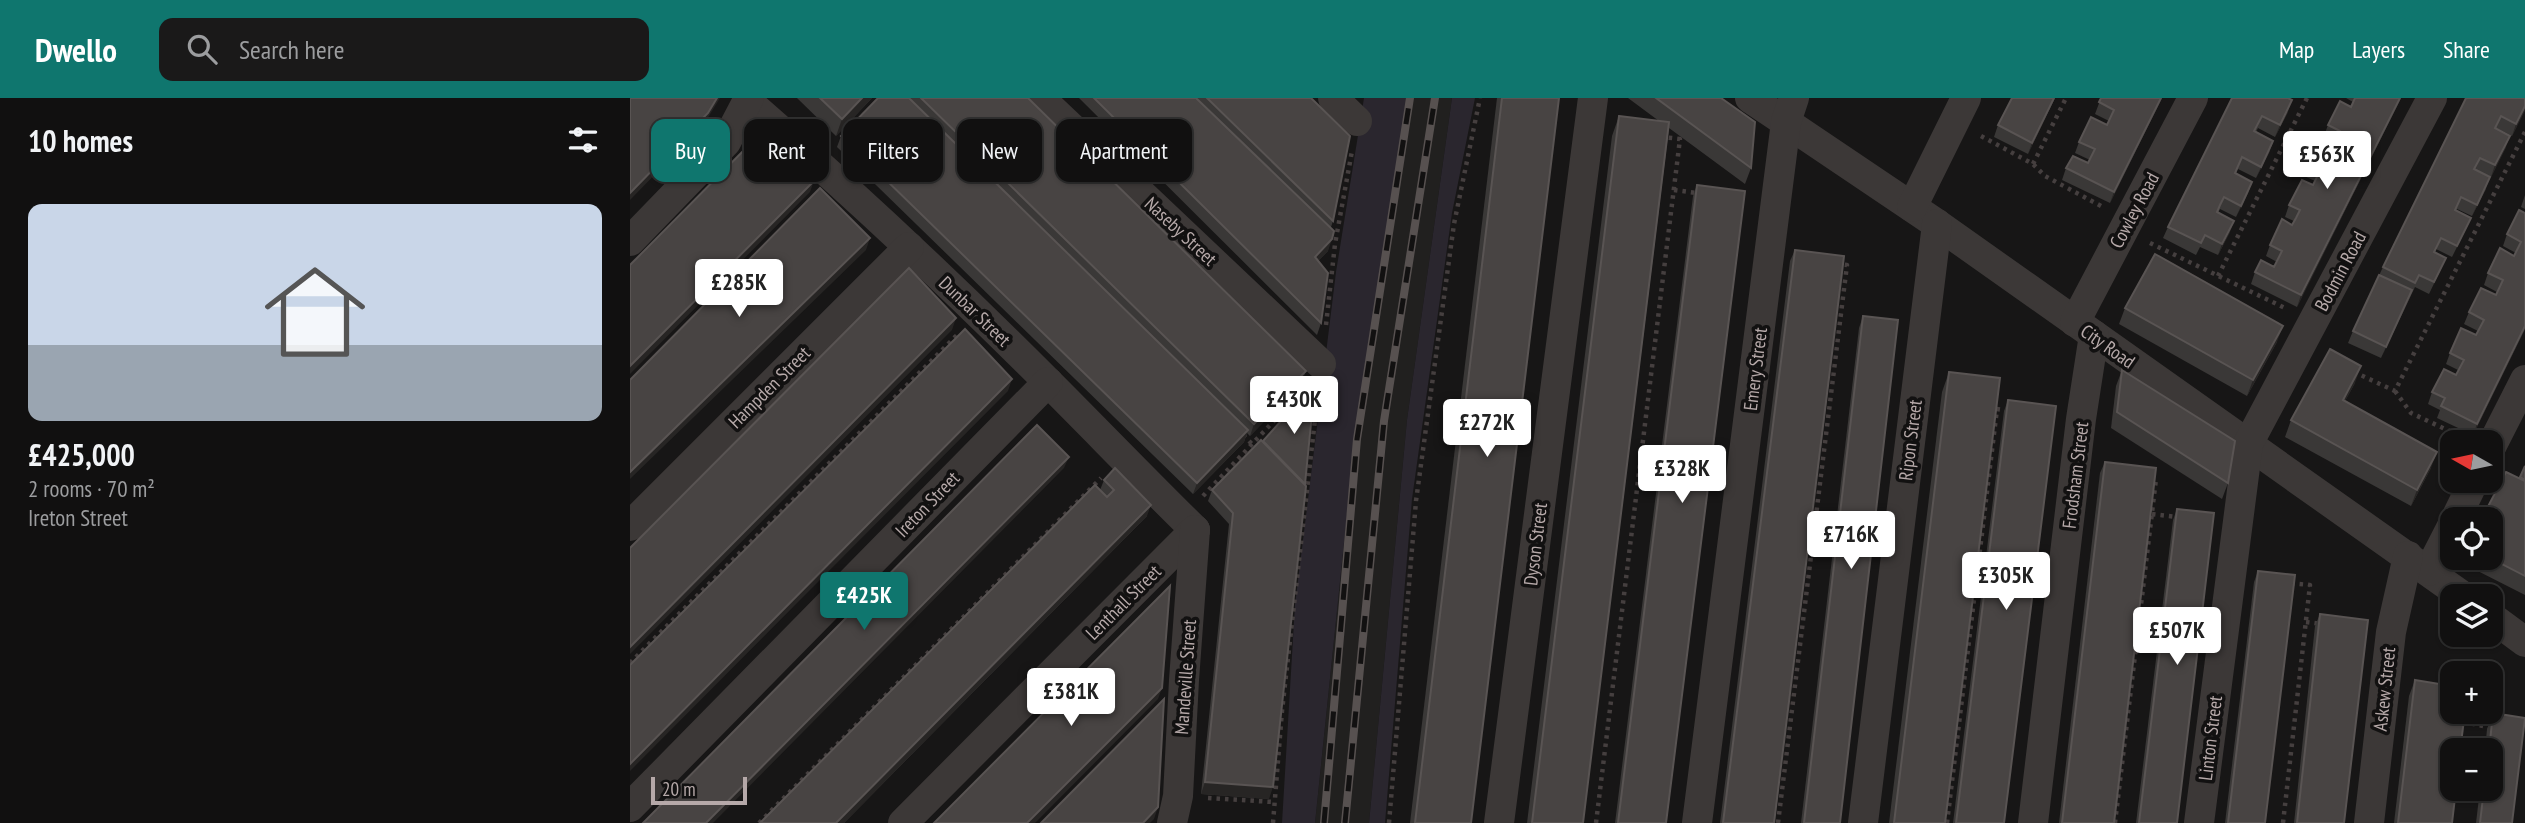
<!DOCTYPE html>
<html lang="en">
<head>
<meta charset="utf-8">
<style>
  :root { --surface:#111010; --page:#1a1919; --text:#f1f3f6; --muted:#9c9d9f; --line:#303030; --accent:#0f766e }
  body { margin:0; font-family:"PT Sans Narrow",sans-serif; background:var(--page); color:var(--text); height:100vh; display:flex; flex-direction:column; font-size:26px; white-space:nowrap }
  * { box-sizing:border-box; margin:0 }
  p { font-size:23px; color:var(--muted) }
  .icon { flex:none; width:38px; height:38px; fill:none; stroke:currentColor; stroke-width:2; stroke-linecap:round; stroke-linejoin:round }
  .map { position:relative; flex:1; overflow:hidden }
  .details { display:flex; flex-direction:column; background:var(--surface); width:630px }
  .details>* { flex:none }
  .hud { position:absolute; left:21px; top:21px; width:665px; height:63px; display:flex; gap:14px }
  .needle { width:46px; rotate:279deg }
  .buttons { position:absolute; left:1810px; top:332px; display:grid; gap:14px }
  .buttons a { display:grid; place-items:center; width:63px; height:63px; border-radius:14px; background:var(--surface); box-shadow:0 2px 5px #0004,0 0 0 2px var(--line); font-size:35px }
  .scale { position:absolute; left:21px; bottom:18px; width:96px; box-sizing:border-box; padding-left:7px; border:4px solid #b6a9a9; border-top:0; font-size:19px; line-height:24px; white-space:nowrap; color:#b6a9a9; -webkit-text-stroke:5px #121111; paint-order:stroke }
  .price { position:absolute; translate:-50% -60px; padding:0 16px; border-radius:7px; background:#fff; color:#222; font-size:23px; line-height:46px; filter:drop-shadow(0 2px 4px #0008) }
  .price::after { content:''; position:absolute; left:50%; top:42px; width:21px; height:16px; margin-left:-10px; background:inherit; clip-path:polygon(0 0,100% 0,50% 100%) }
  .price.current { background:var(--accent); color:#fff }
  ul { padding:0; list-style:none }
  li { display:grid; align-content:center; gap:14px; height:371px; padding:0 28px }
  li span { display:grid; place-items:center; height:217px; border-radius:14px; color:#555 }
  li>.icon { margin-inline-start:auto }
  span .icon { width:126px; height:126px; fill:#fffc; stroke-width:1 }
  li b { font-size:30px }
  h2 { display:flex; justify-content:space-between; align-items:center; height:84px; padding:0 28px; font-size:30px }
  .chip { padding:0 24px; border-radius:14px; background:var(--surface); box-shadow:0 2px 5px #0004,0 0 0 2px var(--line); font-size:24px; line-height:63px }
  .chip.current { background:var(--accent); color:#fff }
  header { display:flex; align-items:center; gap:42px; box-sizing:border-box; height:98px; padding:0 35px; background:var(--accent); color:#fff }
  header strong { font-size:33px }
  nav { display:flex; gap:38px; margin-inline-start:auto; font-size:24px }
  .search { width:490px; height:63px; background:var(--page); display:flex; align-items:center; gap:18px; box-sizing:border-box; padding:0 24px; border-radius:14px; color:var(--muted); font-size:26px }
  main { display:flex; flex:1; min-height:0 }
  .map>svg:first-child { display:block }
</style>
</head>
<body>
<header>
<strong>Dwello</strong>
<div class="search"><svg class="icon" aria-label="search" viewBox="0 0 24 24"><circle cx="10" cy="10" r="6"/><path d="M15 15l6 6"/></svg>Search here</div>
<nav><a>Map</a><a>Layers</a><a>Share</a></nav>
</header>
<main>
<section class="details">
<h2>10 homes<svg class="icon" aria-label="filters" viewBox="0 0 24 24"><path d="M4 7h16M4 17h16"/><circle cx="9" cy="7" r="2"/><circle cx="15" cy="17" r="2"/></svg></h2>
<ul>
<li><span style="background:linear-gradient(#c9d6e8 65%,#9aa5b1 0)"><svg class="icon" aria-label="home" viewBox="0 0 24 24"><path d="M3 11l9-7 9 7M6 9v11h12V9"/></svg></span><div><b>£425,000</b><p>2 rooms · 70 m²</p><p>Ireton Street</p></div></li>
</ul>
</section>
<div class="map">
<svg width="1895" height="725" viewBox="0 0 1895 725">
  <rect width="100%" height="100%" fill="#171616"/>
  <path fill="#21201f" d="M777,0h45l-45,322 -38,403h-54l41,-396z"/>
  <g fill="#2a262e">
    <path d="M734,0h43l-51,329 -41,396h-33l13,-218 41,-333z"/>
    <path d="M822,0h23l-23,115 -40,286 -27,324h-16l38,-403z"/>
  </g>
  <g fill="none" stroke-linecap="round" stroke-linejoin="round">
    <g stroke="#453f3f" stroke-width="4.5" stroke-dasharray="3.5 5" stroke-linecap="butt">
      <path d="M1351,38l52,28 12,12 58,31"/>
      <path d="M1403,66l33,-66"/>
      <path d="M1044,92l23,3"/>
      <path d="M1520,145l137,66"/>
      <path d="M1588,178l89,-178"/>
      <path d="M696,227l9,-81 17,-93"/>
      <path d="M1724,274l41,19 130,-259"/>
      <path d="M1765,293l16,22 51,24"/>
      <path d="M613,337l9,9"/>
      <path d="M573,398l102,-108"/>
      <path d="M1522,416l25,3"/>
      <path d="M1676,524l16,2"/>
      <path d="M0,565l328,-329"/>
      <path d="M1833,624l30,6"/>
      <path d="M578,700l65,4"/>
      <path d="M129,725l342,-345"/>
      <path d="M643,725l9,-112 36,-318"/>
      <path d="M759,725l27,-322 38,-277 26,-126"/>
      <path d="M966,725l84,-684 -17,-2"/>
      <path d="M1148,725l69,-558 -7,-1"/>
      <path d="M1317,725l50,-414 13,2"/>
      <path d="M1485,725l41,-344 -6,-1"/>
      <path d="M1653,725l27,-238 -22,-2"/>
    </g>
    <g stroke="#3c3837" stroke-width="30">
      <path d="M410,0l281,266"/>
      <path d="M703,0l24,23"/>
      <path d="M1120,0l187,126 527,373"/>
      <path d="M117,3c104,90 205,185 302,282 49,49 97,99 146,147"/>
      <path d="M1282,109l54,-109"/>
      <path d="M0,143l96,-99 23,-44"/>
      <path d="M1445,224l118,-224"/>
      <path d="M1860,351l35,-69"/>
      <path d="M1825,422l19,-39"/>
      <path d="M0,428l279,-279"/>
      <path d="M1799,473l23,-45"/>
      <path d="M1860,518l35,26"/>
      <path d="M0,709l418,-425"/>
      <path d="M273,725l292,-293"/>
      <path d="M542,725l6,-27 6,-116 11,-150"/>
      <path d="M869,725l94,-725"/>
      <path d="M1067,725l89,-701 8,-24"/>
      <path d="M1233,725l74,-599"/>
      <path d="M1403,725l48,-404 13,-84"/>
      <path d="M1569,725l49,-379 184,-346"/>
      <path d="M1739,725l22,-191 17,-76"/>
    </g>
    <g stroke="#575150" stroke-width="8">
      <g id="rail">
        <path d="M694,725l33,-384 53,-341"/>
        <path d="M715,725l39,-402 51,-323"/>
      </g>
    </g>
    <use href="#rail" stroke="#121111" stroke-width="5" stroke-dasharray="16" stroke-linecap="butt"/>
  </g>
  <g fill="#3a3837">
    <path d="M167,0h75l-36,38z"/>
    <path d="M248,0h150l278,273 -5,12 -51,53 -3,-3 -3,9 -51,52 -356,-347 4,-11z"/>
    <path d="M449,0h232l22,123 -2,6 -3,24 -10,10 3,62 -4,12z"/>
    <path d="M867,0h62l-88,725h-61z"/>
    <path d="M998,0h93l30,70 -6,16 -76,-56 -86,695h-56l85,-687 7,-20 40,5z"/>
    <path d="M1425,0l-27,56 -34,-17 4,-12z"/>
    <path d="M1471,0h61l-52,105 -48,-23 4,-12 22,-5 2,-3 -15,-7 4,-11 28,-17 2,-4 -14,-7z"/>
    <path d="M1602,0l56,14 -13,25 -17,-9 -2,4 17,9 -4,12 -13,25 -18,-9 -2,4 16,9 -4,11 -12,24 -16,-8 -2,4 12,19 -12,23 -18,-8 -4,8 -33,-17 5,-11z"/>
    <path d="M1716,0h55l-104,209 -46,-23 4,-12 19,-5 3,-5 -11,-6 4,-11 22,-20 2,-4 -9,-4 4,-12 24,-20 2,-4 -11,-5 4,-12 24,-18 3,-4 -11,-6 4,-11 23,-18 2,-5z"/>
    <path d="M1836,0h59v12l-13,26 -15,-8 -1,1 10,18 -15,30 -16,-7 11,19 -14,27 -15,-7 -1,1 15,8 -5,11 -14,28 -16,-8 -1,3 11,6 -5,11 -12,25 -14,-7 -34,71 -33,-15 5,-12 30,-64z"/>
    <path d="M1067,87l-31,638h-51l78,-627z"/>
    <path d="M1895,97v14l-4,-2z"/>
    <path d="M1895,115v116l-52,106 -36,-17 3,-8 -12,-6 4,-12 24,-17 2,-5 -12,-6 4,-11 26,-18 2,-4 -14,-7 5,-12 27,-17 1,-3 -13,-7 4,-12 26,-17 2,-3 -13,-7 4,-12z"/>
    <path d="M1165,152l-21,573h-54l70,-562z"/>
    <path d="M1495,210l152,34 -30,54 -128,-72z"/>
    <path d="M1233,218l-23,507h-39l58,-495z"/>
    <path d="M1492,272l106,113 -6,16 -111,-71 5,-42z"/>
    <path d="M1319,274l-4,451h-56l53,-431z"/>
    <path d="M1725,285l-10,18 86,67 -20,38 -126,-69 6,-17z"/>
    <path d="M1378,302l-4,423h-51l51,-412z"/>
    <path d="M633,343l6,358 -68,-5 28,-270 -21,-23 4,-11z"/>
    <path d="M1475,364l9,361h-55l41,-350z"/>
    <path d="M1895,368v129l-63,-32 1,-5h27l29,-80z"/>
    <path d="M474,382l43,36 -303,307h-84l340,-333z"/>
    <path d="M1547,411v314h-41l37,-303z"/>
    <path d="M1628,473l7,252h-40l29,-241z"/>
    <path d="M1690,516l24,209h-50l21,-197z"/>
    <path d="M1785,582l37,143h-58l15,-127z"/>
    <path d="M1863,615l19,110h-36l4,-34h10v-38h-5l2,-22z"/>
  </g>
  <g fill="#272524">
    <path d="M87,0h3l-16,26 -74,76v-7z"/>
    <path d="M232,0h10l-36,38 6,-17z"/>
    <path d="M1424,0h1l-27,56 4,-11z"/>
    <path d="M1531,0h1l-52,105 4,-11z"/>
    <path d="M1770,0h1l-104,209 4,-12z"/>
    <path d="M1662,2l-4,12 -13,25 5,-12z"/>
    <path d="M1895,8v4l-13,26 4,-12z"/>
    <path d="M1880,38l-4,11 -15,30 4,-12z"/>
    <path d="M1643,43l-4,12 -13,25 5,-11z"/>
    <path d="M1860,79l-4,12 -14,27 5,-11z"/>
    <path d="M184,83l-4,11 -180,182v-8z"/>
    <path d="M1622,84l-4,11 -12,24 5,-11z"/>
    <path d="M1604,123l-4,11 -12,23 4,-11z"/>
    <path d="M240,140l-4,12 -236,229v-7z"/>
    <path d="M702,141l-4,12 -17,18 4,-12z"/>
    <path d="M1782,192l-4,12 -27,56 5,-11z"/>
    <path d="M326,220l-4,12 -322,324v-7z"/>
    <path d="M1653,228l-6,16 -30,54 6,-16z"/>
    <path d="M1895,228v3l-52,106 4,-11z"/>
    <path d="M1731,268l-6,17 -18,33 6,-16z"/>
    <path d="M676,273l-5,12 -51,53 4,-12z"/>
    <path d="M382,281l-4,12 -378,380v-7z"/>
    <path d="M618,332l-4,12 -51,52 4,-11z"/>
    <path d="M1807,354l-6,16 -20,38 6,-16z"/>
    <path d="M439,359l-5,11 -351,355h-7z"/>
    <path d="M521,407l-4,11 -303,307h-8z"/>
    <path d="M532,590l-4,11 -123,124h-8z"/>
    <path d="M575,684l68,5 -4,12 -68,-5z"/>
    <path d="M528,709l-4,12 -4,4h-7z"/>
  </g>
  <g fill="#484443" stroke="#595453" stroke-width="2">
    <path d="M0,0h87l-9,15 -78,80z"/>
    <path d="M190,0h42l-20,21z"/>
    <path d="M248,0h31l339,332 -51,53 -356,-347z"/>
    <path d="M291,0h107l278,273 -52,53z"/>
    <path d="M464,0h102l138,133 -2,8 -17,18 13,16 -7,50z"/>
    <path d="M577,0h104l39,38 -17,85z"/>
    <path d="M872,0h57l-88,725h-56z"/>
    <path d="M1026,0h65l34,24 -4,46z"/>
    <path d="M1382,0h42l-22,45 -34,-18z"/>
    <path d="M1471,0h60l-47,94 -48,-24 7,-12 15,7 7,-14 -16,-7 12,-25 16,8 7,-15 -15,-8z"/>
    <path d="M1602,0h56l4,2 -12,25 -18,-9 -8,15 19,10 -12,26 -19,-10 -7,16 17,9 -11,24 -17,-9 -4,8 -3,7 17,9 -12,23 -17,-9 -4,8 -33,-16z"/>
    <path d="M1725,0h45l-99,197 -46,-23 6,-12 13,7 8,-16 -12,-6 12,-26 10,6 4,-7 4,-8 -11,-5 13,-25 11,5 7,-14 -12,-7 12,-24 12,6 8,-15 -12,-6 12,-24 11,6z"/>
    <path d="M1836,0h59v8l-9,18 -15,-8 -6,12 15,8 -15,29 -15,-7 -6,11 16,8 -13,28 -16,-8 -6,13 16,8 -14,28 -16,-8 -7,14 12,6 -12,24 -15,-7 -4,8 -32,-16z"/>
    <path d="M989,18l50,6 -86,701h-51z"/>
    <path d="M134,32l50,51 -184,185v-101z"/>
    <path d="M1067,87l48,6 -79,632h-48z"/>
    <path d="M190,90l50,50 -240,234v-92z"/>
    <path d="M1889,112l6,3v113l-48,98 -36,-18 4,-8 -13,-6 12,-23 12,6 8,-15 -14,-7 11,-25 15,7 8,-15 -15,-8 12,-24 15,7 7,-15 -15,-7 12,-25 14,8 7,-14 -14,-8z"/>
    <path d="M1165,152l49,6 -70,567h-51z"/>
    <path d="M1525,156l128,72 -30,54 -128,-72z"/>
    <path d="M279,170l47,50 -326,329v-99z"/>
    <path d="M1749,177l33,15 -26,57 -33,-16z"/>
    <path d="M1233,218l35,4 -58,503h-36z"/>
    <path d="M335,231l47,50 -382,385v-99z"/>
    <path d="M1700,251l31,17 -18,34 94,52 -20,38 -126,-70z"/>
    <path d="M1492,272l113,71 -7,42 -111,-71z"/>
    <path d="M1319,274l51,6 -55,445h-51z"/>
    <path d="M685,285l-10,101 -42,-43z"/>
    <path d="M1378,302l48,6 -52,417h-48z"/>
    <path d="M407,327l32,32 -363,366h-63z"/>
    <path d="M631,342l45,46 -33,301 -68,-5 28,-269 -21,-23z"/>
    <path d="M1475,364l51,6 -42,355h-52z"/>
    <path d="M1895,368v14l-5,-3z"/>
    <path d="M485,370l36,37 -315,318h-76l335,-338 12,12 7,-7 -10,-10z"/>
    <path d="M1876,374l19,9v95l-35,-18v-38h-9z"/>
    <path d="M1547,411l37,4 -37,310h-38z"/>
    <path d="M1628,473l37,4 -30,248h-37z"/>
    <path d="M540,488l-8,102 -135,135h-93z"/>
    <path d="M1690,516l48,6 -24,203h-47z"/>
    <path d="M1785,582l37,6v26h13l-5,39h-8v38h4l-4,34h-54z"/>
    <path d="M534,601l-6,108 -15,16h-102z"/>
    <path d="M1863,615l32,5 -13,105h-32l4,-34h6v-38h-1z"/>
  </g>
  <g text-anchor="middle" stroke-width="7" stroke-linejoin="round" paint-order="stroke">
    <g font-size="19" fill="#b6a9a9" stroke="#121111">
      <text transform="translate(1504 112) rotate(-62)" y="7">Cowley Road</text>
      <text transform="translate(551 133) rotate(43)" y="7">Naseby Street</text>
      <text transform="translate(1710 173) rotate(-62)" y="7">Bodmin Road</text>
      <text transform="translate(345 213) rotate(44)" y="7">Dunbar Street</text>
      <text transform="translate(1478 248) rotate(35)" y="7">City Road</text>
      <text transform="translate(1125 271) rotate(-83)" y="7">Emery Street</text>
      <text transform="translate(139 289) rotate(-45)" y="7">Hampden Street</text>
      <text transform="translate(1280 342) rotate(-83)" y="7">Ripon Street</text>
      <text transform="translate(1445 377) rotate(-83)" y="7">Frodsham Street</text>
      <text transform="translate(297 406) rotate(-46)" y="7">Ireton Street</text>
      <text transform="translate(905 446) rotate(-83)" y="7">Dyson Street</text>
      <text transform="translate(493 504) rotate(-45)" y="7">Lenthall Street</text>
      <text transform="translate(555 579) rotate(-86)" y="7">Mandeville Street</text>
      <text transform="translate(1754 591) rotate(-84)" y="7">Askew Street</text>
      <text transform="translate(1580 640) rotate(-83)" y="7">Linton Street</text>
    </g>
  </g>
</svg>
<div class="buttons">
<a><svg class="needle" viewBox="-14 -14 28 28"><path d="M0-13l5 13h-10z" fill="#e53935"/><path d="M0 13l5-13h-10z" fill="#9c9d9f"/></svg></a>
<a><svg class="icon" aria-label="locate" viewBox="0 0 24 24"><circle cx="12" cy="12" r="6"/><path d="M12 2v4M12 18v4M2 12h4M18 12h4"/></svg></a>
<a><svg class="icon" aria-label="layers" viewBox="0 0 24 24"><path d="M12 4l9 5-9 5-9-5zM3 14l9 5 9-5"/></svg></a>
<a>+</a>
<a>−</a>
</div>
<div class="scale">20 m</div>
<b class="price" style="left:1697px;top:93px">£563K</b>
<b class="price" style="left:109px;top:221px">£285K</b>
<b class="price" style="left:664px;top:338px">£430K</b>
<b class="price" style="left:857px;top:361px">£272K</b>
<b class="price" style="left:1052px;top:407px">£328K</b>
<b class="price" style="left:1221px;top:473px">£716K</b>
<b class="price" style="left:1376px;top:514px">£305K</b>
<b class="price current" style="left:234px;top:534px">£425K</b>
<b class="price" style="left:1547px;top:569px">£507K</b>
<b class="price" style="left:441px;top:630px">£381K</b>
<div class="hud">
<a class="chip current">Buy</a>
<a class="chip">Rent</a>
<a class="chip">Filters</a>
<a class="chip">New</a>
<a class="chip">Apartment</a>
</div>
</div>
</main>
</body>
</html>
